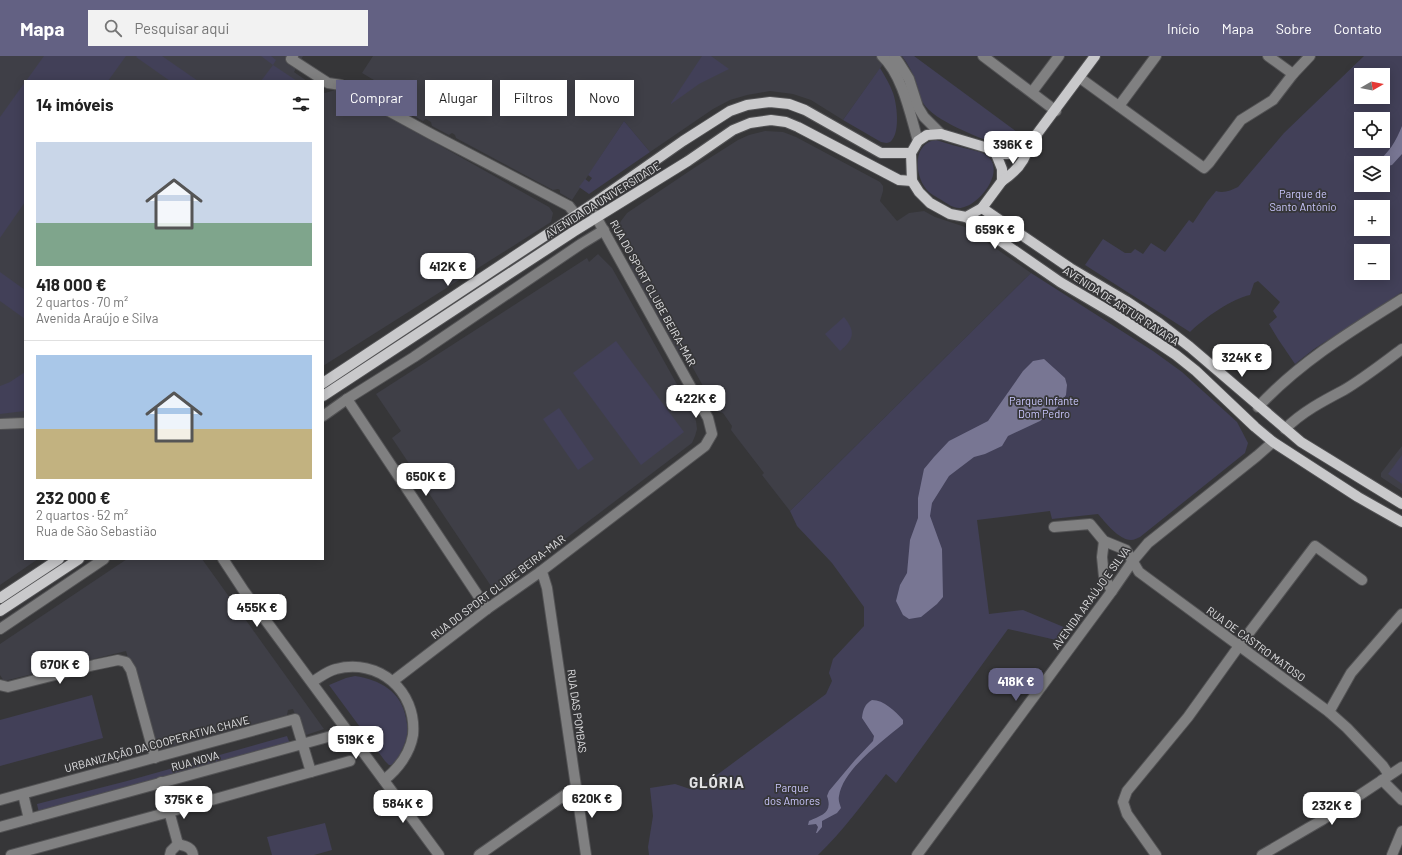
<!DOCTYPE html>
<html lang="pt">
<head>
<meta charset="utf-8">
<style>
  :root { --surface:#fff; --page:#f2f2f2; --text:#222; --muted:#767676; --line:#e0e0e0; --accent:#636183 }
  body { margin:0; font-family:Barlow,sans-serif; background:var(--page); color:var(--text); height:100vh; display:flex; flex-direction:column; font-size:15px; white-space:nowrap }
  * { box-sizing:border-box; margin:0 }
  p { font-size:13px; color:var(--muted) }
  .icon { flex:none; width:22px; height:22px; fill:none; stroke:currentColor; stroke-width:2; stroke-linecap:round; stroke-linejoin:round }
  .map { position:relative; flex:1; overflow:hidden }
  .panel { position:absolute; left:24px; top:24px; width:300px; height:480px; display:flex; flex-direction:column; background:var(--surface); border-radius:0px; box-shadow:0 2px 10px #0003 }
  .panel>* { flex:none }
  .banner { position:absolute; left:336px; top:24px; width:380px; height:36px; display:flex; gap:8px }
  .needle { width:26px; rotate:81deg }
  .buttons { position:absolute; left:1354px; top:12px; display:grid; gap:8px }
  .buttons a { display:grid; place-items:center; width:36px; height:36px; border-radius:0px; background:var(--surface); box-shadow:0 2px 10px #0003; font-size:20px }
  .price { position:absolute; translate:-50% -34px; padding:0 9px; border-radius:8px; background:#fff; color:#222; font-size:13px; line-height:26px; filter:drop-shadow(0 1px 2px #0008) }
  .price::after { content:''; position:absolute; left:50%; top:24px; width:12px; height:9px; margin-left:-6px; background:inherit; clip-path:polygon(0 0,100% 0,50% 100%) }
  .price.active { background:var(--accent); color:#fff }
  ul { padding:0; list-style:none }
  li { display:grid; align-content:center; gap:8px; height:212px; padding:0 12px }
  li+li { border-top:1px solid var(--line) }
  li span { display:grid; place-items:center; height:124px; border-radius:0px; color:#555 }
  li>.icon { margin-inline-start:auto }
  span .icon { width:72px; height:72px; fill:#fffc; stroke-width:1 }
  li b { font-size:17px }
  h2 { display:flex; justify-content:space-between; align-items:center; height:48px; padding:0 12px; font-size:17px }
  .chip { padding:0 14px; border-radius:0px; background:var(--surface); box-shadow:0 2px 10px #0003; font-size:14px; line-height:36px }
  .chip.active { background:var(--accent); color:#fff }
  header { display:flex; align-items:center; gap:24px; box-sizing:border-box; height:56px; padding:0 20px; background:var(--accent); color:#fff }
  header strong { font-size:19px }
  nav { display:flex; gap:22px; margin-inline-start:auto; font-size:14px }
  .search { width:280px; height:36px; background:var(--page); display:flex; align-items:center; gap:10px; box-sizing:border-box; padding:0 14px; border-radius:0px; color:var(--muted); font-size:15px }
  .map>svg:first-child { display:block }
</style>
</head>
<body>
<header>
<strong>Mapa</strong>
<div class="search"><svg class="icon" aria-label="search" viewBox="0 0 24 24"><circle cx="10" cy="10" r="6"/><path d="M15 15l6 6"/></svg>Pesquisar aqui</div>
<nav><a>Início</a><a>Mapa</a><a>Sobre</a><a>Contato</a></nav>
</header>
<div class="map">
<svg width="1402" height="799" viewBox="0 0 1402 799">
  <rect width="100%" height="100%" fill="#363638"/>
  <g fill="#3f3f47">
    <path d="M0,0h303l-9,16 13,9h-282v478h13l-38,26z"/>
    <path d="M373,0h516l-46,64 -32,-20 -18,-6 -23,-3 -23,4 -17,5 -17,9 -63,43 -26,-31 -52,79 -12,-7v-3l-2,-1 -5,1 -97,-52 -1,-3 -3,-2 -3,2 -17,-9 -1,-4 -5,-3 -3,2 -50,-27 6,-11 -17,-10z"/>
    <path d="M335,34l10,2 204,115 4,6 -2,9 -228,144v-274l2,1z"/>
    <path d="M765,75l18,1 13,5 84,45 3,4v5l-3,10 17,20 12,-8 15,-2 11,6 30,10 66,46 -241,238 -28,-36 2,-2 -33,-43 1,-4 -9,-13 -6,-2 -33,-59 -4,3 -50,-89 4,-2 -15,-30 -1,-7 3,-6 6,-8 67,-45 44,-28 11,-5z"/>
    <path d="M598,198l14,14 81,145 3,8 1,8 -2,7 -3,7 -197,149 -103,-154 9,-7 -25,-37 211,-136 2,4z"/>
    <path d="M1402,390v45l-21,-14v-4z"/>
    <path d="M127,503h75l122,170 -21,7 -10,-27 -5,1 -1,5 -132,36 -29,-100 -122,30 -4,-6v-31z"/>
  </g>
  <g fill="#424058" fill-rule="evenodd">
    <path d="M44,0h82l-18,25h-82z"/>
    <path d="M137,0h25l36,25h-28l-34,-24z"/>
    <path d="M261,0h10l5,4 -3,5 24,16h-36l12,-16z"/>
    <path d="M702,0h9l18,13 -30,15 -28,20v-1z"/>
    <path d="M902,0h12l111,82c-9,10 -16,10 -28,7 -20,-9 -63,-24 -74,-42 -4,-5 -4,-14 -7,-20 -3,-10 -8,-19 -14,-27z"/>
    <path d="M1364,0h38v236l-88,57 -19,15 -17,-25 -9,-15 8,-7 -4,-6 7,-9 -22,-21 -4,2 -4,12c-17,3 -47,24 -60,37l-105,-67 18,-26 22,14h6l4,-4 8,5 8,-11 14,9 24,-32 4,3 14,-21 9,-11c8,3 15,-1 22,-4l46,-54zM1361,19h22v22h-22zM1361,63h22v22h-22zM1361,107h22v22h-22zM1361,151h22v22h-22zM1361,195h22v22h-22z"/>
    <path d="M880,12c5,8 10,17 13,25 4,11 7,38 -1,47 -3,4 -7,3 -11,2l-38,-22z"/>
    <path d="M25,26v120l-25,36v-121z"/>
    <path d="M624,65l26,31 -61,42 -10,-7 6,-8 4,3 3,-4 -4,-3z"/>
    <path d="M936,84c12,4 24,7 36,10 4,1 10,2 14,5 22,15 -8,53 -27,53 -6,0 -11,-4 -16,-7 -6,-4 -13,-7 -17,-12 -12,-16 -13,-46 10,-49z"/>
    <path d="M0,216l25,18v29l-25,-18z"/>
    <path d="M1031,217l122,78 29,21 55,50 11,21 -3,10 -105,84c-3,1 -6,3 -9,3 -12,0 -26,-18 -33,-26l-46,5 -2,-8 -73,9 12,94 34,-4 43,18 -10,12 -48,-11 -112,154 -10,-9c-22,28 -43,57 -68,81h-169l-1,-8 5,-31 -3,-28 25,-4 15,5h8l128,-95 6,-13 -3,-8 4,-14 31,-33v-19l-32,-44 -35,-37 -7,-15z"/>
    <path d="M844,261c12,15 10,22 -4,34l-15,-17z"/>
    <path d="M616,285l68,91 -43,33 -68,-92z"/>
    <path d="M25,316v39l-25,3v-28l10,-4z"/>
    <path d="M559,352l35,51 -16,11 -35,-51z"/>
    <path d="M1402,399v29l-14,-10z"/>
    <path d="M355,620c25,4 46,15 51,42 2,9 2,18 -2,27 -3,7 -7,16 -13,20h-2l-4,-4 -56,-76 17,-7z"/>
    <path d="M92,639l11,43 -103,28v-46z"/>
    <path d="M287,680l3,8 -251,69 -2,-9 90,-23z"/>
    <path d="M325,767l7,27 -18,5h-42l-5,-18z"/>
  </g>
  <g fill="#787693">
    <path d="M1402,70v28l-10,11 -9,2v-4h-7c13,-10 20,-22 26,-37z"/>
    <path d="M1044,303l21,19 2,7 -1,10 -9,13 -17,13 -32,15 -6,10 -17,8 -11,3 -25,19 -17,27 -2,13 12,33 1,48 -6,7 -16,13 -12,2 -6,-4 -7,-14 4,-16 7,-12 3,-33 8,-22v-20l6,-29 10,-12 15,-16 39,-20 35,-50 10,-10z"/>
    <path d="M872,644c12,0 23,11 31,20v4c-20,17 -60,45 -64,72 -1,5 1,8 2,12l-4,5 -15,8v6l-5,6h-1l2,-6 -2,-3 -8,1 1,-4c13,-6 24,-8 18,-25l2,-5 26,-31 18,-19 1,-5 -12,-18c1,-9 3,-14 10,-18z"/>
  </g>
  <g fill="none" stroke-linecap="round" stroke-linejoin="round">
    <g stroke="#525254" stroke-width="12">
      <g id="minor">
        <path d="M293,0l-2,3 37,24 13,2 90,49 138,72 7,9"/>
        <path d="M882,0c21,20 28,58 36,85"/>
        <path d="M894,0l5,7 10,16 9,28 6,10 17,17"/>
        <path d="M983,0l73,55"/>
        <path d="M1268,0l25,18"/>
        <path d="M1080,22l124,90 5,-5 32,-43 32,-20 20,-26 17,-18"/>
        <path d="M1032,36l27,-36"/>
        <path d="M1119,50l37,-50"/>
        <path d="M347,343l140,210"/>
        <path d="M1258,351c42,-45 93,-76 144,-108"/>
        <path d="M323,360l24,-17 67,-42 167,-113 23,-14"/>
        <path d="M0,368l25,-1"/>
        <path d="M1285,373c17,-17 38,-28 59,-39 20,-12 39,-27 58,-41"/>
        <path d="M1054,471l36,-3 14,17 22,9 13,22 190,140 18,16 36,38 6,9"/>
        <path d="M1104,485l-2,16 2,20 8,14"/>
        <path d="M223,503l21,32 195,264"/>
        <path d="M540,516l3,3 4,13 39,267"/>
        <path d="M0,573l104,-70"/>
        <path d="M393,625l94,-72 53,-37 165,-126 7,-12 -4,-16 -118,-212"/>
        <path d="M312,626c7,-4 15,-11 24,-13 42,-11 81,21 77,66 -3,18 -15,34 -29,45"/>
        <path d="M0,629l8,2 86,-22 24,-5 8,2 5,8 24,88"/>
        <path d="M1329,656l22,-39 51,-59"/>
        <path d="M1382,724l20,20"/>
        <path d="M161,726l17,62"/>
        <path d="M23,738l6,25"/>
        <path d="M0,744l295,-81 16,53"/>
        <path d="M0,771l335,-92 9,-8"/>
        <path d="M11,799l158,-43 181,-51"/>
        <path d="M170,799l1,-4 7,-7c7,2 14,3 15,11"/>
        <path d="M479,799l97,-68"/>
        <path d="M917,799l195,-264 20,-29 16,-19 109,-87 16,-14"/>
        <path d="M1156,799l-29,-41 -4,-12 4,-11 61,-74 51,-71 76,-100 47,34"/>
        <path d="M1262,799l60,-35 80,-53"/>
        <path d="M1392,799l10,-24"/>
      </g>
    </g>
    <g stroke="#525254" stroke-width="12">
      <g id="major">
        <path d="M941,78l47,14 8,6 6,15v12l-20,27 -16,9 -16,-3 -20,-11 -11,-11 -7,-11 -1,-28 3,-5 4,-7 9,-6z"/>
        <path d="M996,98h14l18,-8 67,-90"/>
        <path d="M1002,125c12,-8 24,-20 26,-35"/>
        <path d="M982,152l88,60 56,33 33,22 31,24 111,95 101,62"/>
        <path d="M966,161l94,65 56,33 60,40 20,16 59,56 18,15 85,55 44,25"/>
        <path d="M323,327l267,-177 93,-65 47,-30 17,-6 23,-3 19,2 16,6 76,43h30"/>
        <path d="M323,340l250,-164 115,-71 45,-31 17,-7 21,-3 15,2 12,5 101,53 13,1"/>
        <path d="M0,542l59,-39"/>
        <path d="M0,555l79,-52"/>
      </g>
    </g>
    <use href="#minor" stroke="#808081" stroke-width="10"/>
    <use href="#major" stroke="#c9c9cb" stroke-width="10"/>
  </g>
  <g text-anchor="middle" stroke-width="3.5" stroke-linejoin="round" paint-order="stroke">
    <g font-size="11" fill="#cac7fd" stroke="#363638">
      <text x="1303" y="142">Parque de<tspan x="1303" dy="13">Santo António</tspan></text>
      <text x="1044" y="349">Parque Infante<tspan x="1044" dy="13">Dom Pedro</tspan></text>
      <text x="792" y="736">Parque<tspan x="792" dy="13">dos Amores</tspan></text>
    </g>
    <g font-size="11" fill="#e3e3e5" stroke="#363638">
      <text transform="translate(603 144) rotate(-32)" y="4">AVENIDA DA UNIVERSIDADE</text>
      <text transform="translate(653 237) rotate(61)" y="4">RUA DO SPORT CLUBE BEIRA-MAR</text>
      <text transform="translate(1121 250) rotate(33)" y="4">AVENIDA DE ARTUR RAVARA</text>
      <text transform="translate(498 531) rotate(-37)" y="4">RUA DO SPORT CLUBE BEIRA-MAR</text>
      <text transform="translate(1091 542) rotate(-54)" y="4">AVENIDA ARAÚJO E SILVA</text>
      <text transform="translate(1256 588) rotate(36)" y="4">RUA DE CASTRO MATOSO</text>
      <text transform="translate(577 655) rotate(82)" y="4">RUA DAS POMBAS</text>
      <text transform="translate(157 688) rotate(-15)" y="4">URBANIZAÇÃO DA COOPERATIVA CHAVE</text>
      <text transform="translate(195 705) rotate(-15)" y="4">RUA NOVA</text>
    </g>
    <g font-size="15" font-weight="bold" letter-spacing="1" fill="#e3e3e5" stroke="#363638">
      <text x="717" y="732">GLÓRIA</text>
    </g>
  </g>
</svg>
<div class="buttons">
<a><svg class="needle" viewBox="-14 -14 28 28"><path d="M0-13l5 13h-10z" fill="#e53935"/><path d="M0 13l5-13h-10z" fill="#767676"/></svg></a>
<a><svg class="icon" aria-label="locate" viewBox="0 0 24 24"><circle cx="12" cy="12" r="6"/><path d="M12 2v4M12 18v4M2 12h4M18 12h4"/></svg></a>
<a><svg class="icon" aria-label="layers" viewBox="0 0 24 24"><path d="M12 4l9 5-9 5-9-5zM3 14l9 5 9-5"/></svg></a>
<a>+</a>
<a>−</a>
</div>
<b class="price" style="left:1013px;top:109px">396K €</b>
<b class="price" style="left:995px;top:194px">659K €</b>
<b class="price" style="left:448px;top:231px">412K €</b>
<b class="price" style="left:1242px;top:322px">324K €</b>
<b class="price" style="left:696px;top:363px">422K €</b>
<b class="price" style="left:426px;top:441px">650K €</b>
<b class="price" style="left:257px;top:572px">455K €</b>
<b class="price" style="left:60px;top:629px">670K €</b>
<b class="price active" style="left:1016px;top:646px">418K €</b>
<b class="price" style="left:356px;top:704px">519K €</b>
<b class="price" style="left:592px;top:763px">620K €</b>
<b class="price" style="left:184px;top:764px">375K €</b>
<b class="price" style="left:403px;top:768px">584K €</b>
<b class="price" style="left:1332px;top:770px">232K €</b>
<div class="banner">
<a class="chip active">Comprar</a>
<a class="chip">Alugar</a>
<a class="chip">Filtros</a>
<a class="chip">Novo</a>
</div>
<section class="panel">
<h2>14 imóveis<svg class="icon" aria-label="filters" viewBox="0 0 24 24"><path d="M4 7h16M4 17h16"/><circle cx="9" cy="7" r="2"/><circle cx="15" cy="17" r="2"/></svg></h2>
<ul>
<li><span style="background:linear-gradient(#c9d6e8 65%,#7fa58c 0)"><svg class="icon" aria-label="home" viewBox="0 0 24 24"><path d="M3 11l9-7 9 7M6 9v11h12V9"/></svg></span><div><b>418 000 €</b><p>2 quartos · 70 m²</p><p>Avenida Araújo e Silva</p></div></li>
<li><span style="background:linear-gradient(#a9c7e8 60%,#c2b280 0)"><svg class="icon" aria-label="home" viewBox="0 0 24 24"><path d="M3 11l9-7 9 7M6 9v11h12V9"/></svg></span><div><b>232 000 €</b><p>2 quartos · 52 m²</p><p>Rua de São Sebastião</p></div></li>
</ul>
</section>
</div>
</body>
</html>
